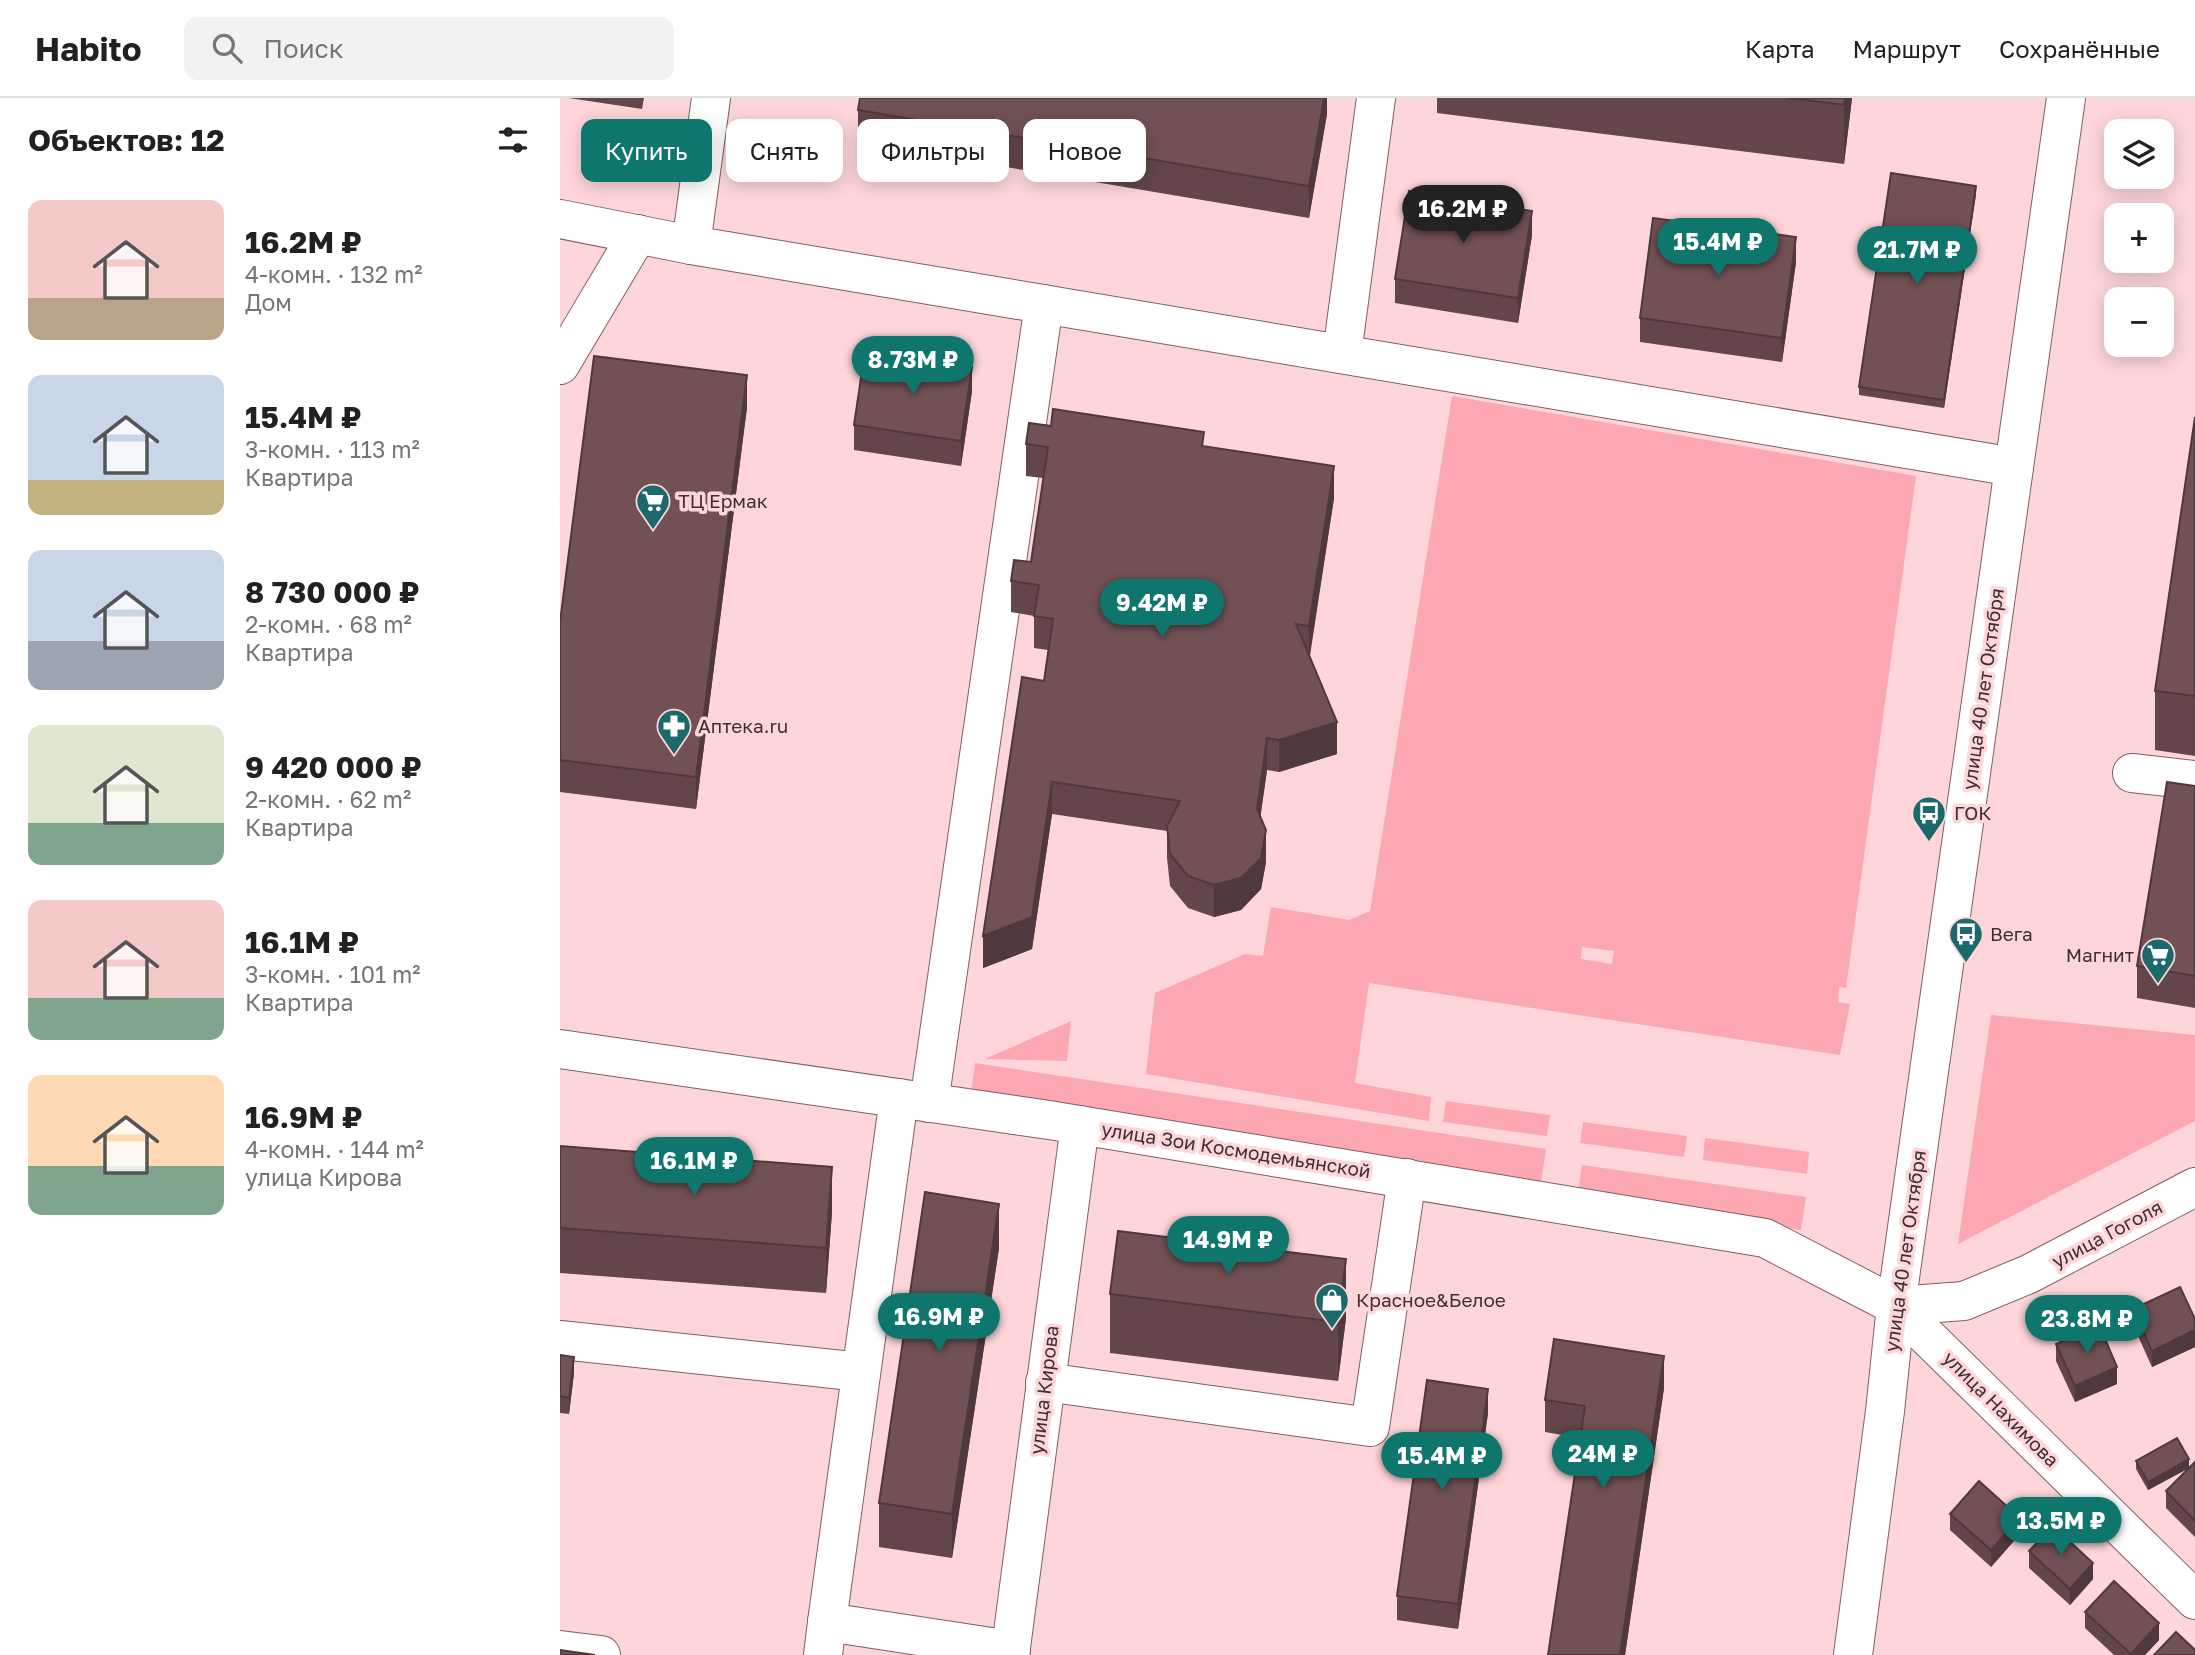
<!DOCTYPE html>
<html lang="ru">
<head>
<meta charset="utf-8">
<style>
  :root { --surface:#fff; --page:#f2f2f2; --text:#202124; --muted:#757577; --line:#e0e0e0; --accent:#0f766e }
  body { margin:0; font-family:"Golos Text",sans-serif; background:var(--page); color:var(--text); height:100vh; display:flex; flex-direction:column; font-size:26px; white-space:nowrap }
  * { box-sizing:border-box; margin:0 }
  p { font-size:23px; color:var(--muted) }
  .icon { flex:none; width:38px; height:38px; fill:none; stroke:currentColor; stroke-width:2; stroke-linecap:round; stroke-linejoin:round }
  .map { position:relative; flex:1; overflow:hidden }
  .sheet { display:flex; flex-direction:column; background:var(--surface); width:560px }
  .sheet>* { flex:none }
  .banner { position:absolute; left:21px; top:21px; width:665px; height:63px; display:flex; gap:14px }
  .tools { position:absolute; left:1544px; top:21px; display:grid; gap:14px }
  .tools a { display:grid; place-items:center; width:70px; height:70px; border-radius:14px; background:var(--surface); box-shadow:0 4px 18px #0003; font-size:35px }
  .price { position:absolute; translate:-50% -60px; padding:0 16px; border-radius:24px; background:var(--accent); color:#fff; font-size:23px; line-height:46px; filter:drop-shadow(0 2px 4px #0008) }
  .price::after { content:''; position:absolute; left:50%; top:42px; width:21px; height:16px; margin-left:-10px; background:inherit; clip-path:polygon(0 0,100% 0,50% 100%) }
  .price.current { background:#222; color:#fff }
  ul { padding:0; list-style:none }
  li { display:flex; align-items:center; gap:21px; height:175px; padding:0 28px }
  li span { display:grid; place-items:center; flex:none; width:196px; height:140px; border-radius:14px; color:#555 }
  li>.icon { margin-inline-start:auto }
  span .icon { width:84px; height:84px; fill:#fffc; stroke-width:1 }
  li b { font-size:30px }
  h2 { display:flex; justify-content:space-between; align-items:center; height:84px; padding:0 28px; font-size:30px }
  .chip { padding:0 24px; border-radius:14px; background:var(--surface); box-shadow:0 4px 18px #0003; font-size:24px; line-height:63px }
  .chip.current { background:var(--accent); color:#fff }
  header { display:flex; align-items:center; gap:42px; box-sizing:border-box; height:98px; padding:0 35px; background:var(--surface); border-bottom:2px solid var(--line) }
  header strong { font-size:33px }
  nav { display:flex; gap:38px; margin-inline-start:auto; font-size:24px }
  .search { width:490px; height:63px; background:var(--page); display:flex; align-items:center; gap:18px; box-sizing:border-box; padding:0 24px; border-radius:14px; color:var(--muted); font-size:26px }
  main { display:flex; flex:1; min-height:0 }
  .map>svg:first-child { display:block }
</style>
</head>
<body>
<header>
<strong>Habito</strong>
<div class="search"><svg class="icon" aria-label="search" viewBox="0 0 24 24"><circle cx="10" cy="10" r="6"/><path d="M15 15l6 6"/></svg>Поиск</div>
<nav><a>Карта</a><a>Маршрут</a><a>Сохранённые</a></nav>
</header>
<main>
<section class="sheet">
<h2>Объектов: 12<svg class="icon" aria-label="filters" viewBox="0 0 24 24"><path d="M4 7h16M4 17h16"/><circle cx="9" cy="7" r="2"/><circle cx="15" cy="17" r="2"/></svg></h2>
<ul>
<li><span style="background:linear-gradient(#f6c9c9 70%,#b9a48a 0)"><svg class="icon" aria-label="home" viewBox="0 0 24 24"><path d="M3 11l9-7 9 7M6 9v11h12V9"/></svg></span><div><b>16.2M ₽</b><p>4-комн. · 132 m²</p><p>Дом</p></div></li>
<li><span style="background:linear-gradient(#c9d6e8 75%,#c2b280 0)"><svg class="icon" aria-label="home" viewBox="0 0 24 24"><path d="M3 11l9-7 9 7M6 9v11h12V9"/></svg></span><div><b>15.4M ₽</b><p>3-комн. · 113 m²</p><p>Квартира</p></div></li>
<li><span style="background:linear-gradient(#c9d6e8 65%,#9aa5b1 0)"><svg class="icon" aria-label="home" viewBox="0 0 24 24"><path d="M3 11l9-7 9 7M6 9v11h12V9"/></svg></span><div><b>8 730 000 ₽</b><p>2-комн. · 68 m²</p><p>Квартира</p></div></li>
<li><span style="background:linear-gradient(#dfe7d0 70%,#7fa58c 0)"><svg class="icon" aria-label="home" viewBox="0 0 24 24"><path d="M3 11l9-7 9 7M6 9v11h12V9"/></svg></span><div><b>9 420 000 ₽</b><p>2-комн. · 62 m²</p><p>Квартира</p></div></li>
<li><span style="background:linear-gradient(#f6c9c9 70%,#7fa58c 0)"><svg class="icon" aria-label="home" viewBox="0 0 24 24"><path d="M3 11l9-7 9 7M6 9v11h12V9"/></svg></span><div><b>16.1M ₽</b><p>3-комн. · 101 m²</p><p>Квартира</p></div></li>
<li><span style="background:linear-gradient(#ffd9b3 65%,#7fa58c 0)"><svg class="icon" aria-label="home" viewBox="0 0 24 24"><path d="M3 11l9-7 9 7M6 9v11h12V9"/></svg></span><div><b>16.9M ₽</b><p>4-комн. · 144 m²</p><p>улица Кирова</p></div></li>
</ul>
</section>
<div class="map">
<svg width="1635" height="1557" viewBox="0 0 1635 1557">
  <rect width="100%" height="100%" fill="#fed6da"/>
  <g fill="#fca7b2" fill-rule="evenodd">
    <path d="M892,298l464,80 -70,512 -7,-1 -1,15 12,2 -10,51 -471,-72 -14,100 76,14 -2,24 -283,-47 9,-81 90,-39 18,2 8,-49 78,13 21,-9zM1022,849l32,4 -2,13 -31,-5z"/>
    <path d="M1431,917l204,20v86l-237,123z"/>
    <path d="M511,923l-4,40 -82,-2z"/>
    <path d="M415,965l571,86 -6,40 -570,-87z"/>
    <path d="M886,1003l104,14 -3,21 -104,-14z"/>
    <path d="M1023,1024l104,14 -3,21 -104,-14z"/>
    <path d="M1145,1040l104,14 -2,22 -104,-14z"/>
    <path d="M1022,1067l224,32 -5,33 -224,-32z"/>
  </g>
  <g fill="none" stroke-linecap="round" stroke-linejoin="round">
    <g stroke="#815e63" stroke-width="40">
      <g id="minor">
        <path d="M0,121l131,26 1323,222"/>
        <path d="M131,147l20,-147"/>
        <path d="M782,256l34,-256"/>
        <path d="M0,267l78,-131"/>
        <path d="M1572,675l63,7"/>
        <path d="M0,951l489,71 716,118 131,68 299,294"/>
        <path d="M339,1000l-72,524 184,28"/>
        <path d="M369,1005l115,-799"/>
        <path d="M1336,1208l68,-5 65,-27 166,-87"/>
        <path d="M0,1242l301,32"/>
        <path d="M485,1284l325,45 37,-249"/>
        <path d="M0,1552l41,5"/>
        <path d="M263,1557l4,-33"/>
        <path d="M450,1557l70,-530"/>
        <path d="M1293,1557l32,-244 11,-105 170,-1208"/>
      </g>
    </g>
    <use href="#minor" stroke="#fff" stroke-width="38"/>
  </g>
  <g fill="#624649">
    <path d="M9,0h75l-2,11z"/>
    <path d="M767,0v16l-18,104 -451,-76v-32z"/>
    <path d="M877,0h415l-8,66 -407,-51z"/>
    <path d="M1416,96l-32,214 -85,-13v-8z"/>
    <path d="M972,137l-14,88 -123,-20v-24z"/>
    <path d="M1236,164l-14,100 -142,-20v-24z"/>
    <path d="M412,293l-11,75 -107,-16v-25z"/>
    <path d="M187,309l-51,402 -136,-17v-170z"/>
    <path d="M1635,319v339l-40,-6v-59z"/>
    <path d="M491,328l153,20 130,52 -24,158 27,98 -58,18 -12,-2 -7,48 6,44 -5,27 -20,21 -27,7 -26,-9 -18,-22 -3,-28v-27l-115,-17 -20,135 -49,19 61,-287 4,-31 -14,-2v-32l-23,-4v-31l20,-19 12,-84 -17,-2v-32z"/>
    <path d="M1635,688v222l-58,-10v-32z"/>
    <path d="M0,1048l272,66 -6,81 -266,-20z"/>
    <path d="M439,1150l-47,310 -73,-11v-44z"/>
    <path d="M550,1196l236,24 -8,63 -228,-28z"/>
    <path d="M1573,1211l62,10v28l-43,20 -19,-42z"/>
    <path d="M1496,1246l61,40 -42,18 -19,-41z"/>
    <path d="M0,1257l14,18 -5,41 -9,-1z"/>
    <path d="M1104,1290l-39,267h-77l32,-217 -35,-6v-32z"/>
    <path d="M928,1315l-30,216 -61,-9v-24z"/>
    <path d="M1576,1363l53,7 -41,22 -12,-21z"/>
    <path d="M1635,1364v75l-29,-29v-17z"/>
    <path d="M1390,1416l70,20 -29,33 -41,-37z"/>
    <path d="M1469,1453l64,28 -23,26 -41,-37z"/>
    <path d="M1525,1514l74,28 -14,15h-31l-29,-27z"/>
  </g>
  <g fill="#50393c">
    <path d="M764,0h3v16l-18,104v-32z"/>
    <path d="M1285,0h7l-8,66v-59z"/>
    <path d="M1416,88v8l-32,214v-8z"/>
    <path d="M972,113v24l-14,88v-25z"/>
    <path d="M1236,139v25l-14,100v-24z"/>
    <path d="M412,269v24l-11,75v-25z"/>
    <path d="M187,277v32l-51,402v-32z"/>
    <path d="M774,368v32l-25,160v-32z"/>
    <path d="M777,624v32l-58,18v-32z"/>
    <path d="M707,640v32l-10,71v-32z"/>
    <path d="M492,684v32l-20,135 -49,19v-32z"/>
    <path d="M706,732v32l-5,27 -20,21 -27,7v-32z"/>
    <path d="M272,1069v45l-6,81v-45z"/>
    <path d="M439,1106v44l-47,310v-44z"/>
    <path d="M786,1161v59l-8,63v-59z"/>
    <path d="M1635,1232v17l-43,20v-16z"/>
    <path d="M1104,1258v32l-39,267h-5z"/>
    <path d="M14,1259v16l-5,41v-16z"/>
    <path d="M1557,1269v17l-42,18v-16z"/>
    <path d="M928,1291v24l-30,216v-25z"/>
    <path d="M1629,1361v9l-41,22v-8z"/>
    <path d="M1460,1420v16l-29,33v-17z"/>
    <path d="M1533,1465v16l-23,26v-16z"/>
    <path d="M1599,1525v17l-14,15h-14z"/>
  </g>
  <g fill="#725155" stroke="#50393c" stroke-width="2">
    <path d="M300,0h464l-15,88 -451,-76z"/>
    <path d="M1229,0h56l-1,7z"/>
    <path d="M1331,75l85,13 -32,214 -85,-13z"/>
    <path d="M849,93l123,20 -14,87 -123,-19z"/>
    <path d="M1093,120l143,19 -14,101 -142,-20z"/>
    <path d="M305,253l107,16 -11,74 -107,-16z"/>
    <path d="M34,258l153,19 -51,402 -136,-17v-138z"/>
    <path d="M493,311l151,23 -2,14 132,20 -25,160 -13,-2 41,98 -58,18 -12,-2 -10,71 9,21 -5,28 -20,20 -27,7 -26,-9 -18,-22 -3,-28 13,-25 -128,-19 -20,135 -49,19 39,-259 22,4 9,-62 -19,-3 5,-31 -28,-4 3,-21 17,2 17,-115 -22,-3 3,-21 22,3z"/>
    <path d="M1635,319v279l-40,-5z"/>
    <path d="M1607,684l28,4v190l-58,-10z"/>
    <path d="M0,1048l272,21 -6,81 -266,-20z"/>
    <path d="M365,1094l74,12 -47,310 -73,-11z"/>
    <path d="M558,1133l228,28 -8,63 -228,-28z"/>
    <path d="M1620,1189l15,32v11l-43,21 -19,-42z"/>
    <path d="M1539,1227l18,42 -42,19 -19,-42z"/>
    <path d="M994,1241l110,17 -44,299h-72l37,-249 -40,-6z"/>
    <path d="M0,1257l14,2 -5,41 -9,-2z"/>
    <path d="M867,1282l61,9 -30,215 -61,-8z"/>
    <path d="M1617,1340l12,21 -41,23 -12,-21z"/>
    <path d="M1635,1364v59l-29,-30z"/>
    <path d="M1419,1383l41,37 -29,32 -41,-36z"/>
    <path d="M1493,1428l40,37 -23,26 -41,-38z"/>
    <path d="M1554,1483l45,42 -28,31 -46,-42z"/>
    <path d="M1616,1534l19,18v5h-41z"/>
    <path d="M0,1552l35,5h-35z"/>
  </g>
  <defs>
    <g id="supermarket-pin" transform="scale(1.75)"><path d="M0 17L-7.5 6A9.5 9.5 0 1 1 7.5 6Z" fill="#1c696c" stroke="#fed6da"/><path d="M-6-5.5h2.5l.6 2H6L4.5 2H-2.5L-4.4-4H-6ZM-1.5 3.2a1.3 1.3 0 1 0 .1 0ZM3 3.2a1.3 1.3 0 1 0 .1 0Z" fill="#fff"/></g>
    <g id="pharmacy-pin" transform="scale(1.75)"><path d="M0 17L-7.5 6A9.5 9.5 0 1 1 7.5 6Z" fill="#1c696c" stroke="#fed6da"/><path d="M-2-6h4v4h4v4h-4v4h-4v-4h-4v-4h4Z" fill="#fff"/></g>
    <g id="bus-pin" transform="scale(1.75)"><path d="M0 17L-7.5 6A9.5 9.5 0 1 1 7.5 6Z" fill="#1c696c" stroke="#fed6da"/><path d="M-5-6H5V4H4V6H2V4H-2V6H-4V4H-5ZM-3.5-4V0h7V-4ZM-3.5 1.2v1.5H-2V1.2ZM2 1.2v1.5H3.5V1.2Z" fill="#fff"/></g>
    <g id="shop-pin" transform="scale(1.75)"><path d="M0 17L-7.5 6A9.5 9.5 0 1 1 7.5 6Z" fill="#1c696c" stroke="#fed6da"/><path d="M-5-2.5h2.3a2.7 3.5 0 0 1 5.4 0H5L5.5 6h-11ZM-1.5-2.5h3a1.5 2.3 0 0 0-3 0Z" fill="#fff"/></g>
  </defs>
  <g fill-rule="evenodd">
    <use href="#supermarket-pin" x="93" y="403"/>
    <use href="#pharmacy-pin" x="114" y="628"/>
    <use href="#bus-pin" x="1369" y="715"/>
    <use href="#bus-pin" x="1406" y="836"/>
    <use href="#supermarket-pin" x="1598" y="857"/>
    <use href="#shop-pin" x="772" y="1202"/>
  </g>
  <g text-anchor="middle" stroke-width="7" stroke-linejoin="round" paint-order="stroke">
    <g font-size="19" fill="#3f2f31" stroke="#fed6da" text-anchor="start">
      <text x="118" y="410">ТЦ Ермак</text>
      <text x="138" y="635">Аптека.ru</text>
      <text x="1394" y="722">ГОК</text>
      <text x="1430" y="843">Вега</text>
      <text x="1574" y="864" text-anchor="end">Магнит</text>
      <text x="796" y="1209">Красное&amp;Белое</text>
    </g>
    <g font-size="19" fill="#3f2f31" stroke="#fed6da">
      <text transform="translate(1423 591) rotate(-82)" y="7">улица 40 лет Октября</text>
      <text transform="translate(676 1052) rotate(9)" y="7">улица Зои Космодемьянской</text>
      <text transform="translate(1547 1136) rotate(-28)" y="7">улица Гоголя</text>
      <text transform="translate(1345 1153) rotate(-82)" y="7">улица 40 лет Октября</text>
      <text transform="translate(484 1292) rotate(-83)" y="7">улица Кирова</text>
      <text transform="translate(1441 1311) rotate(45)" y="7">улица Нахимова</text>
    </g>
  </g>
</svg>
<div class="tools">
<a><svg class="icon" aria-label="layers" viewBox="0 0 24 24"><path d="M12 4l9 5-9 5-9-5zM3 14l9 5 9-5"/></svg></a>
<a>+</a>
<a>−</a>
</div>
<b class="price current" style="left:903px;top:147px">16.2M ₽</b>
<b class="price" style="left:1158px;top:180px">15.4M ₽</b>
<b class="price" style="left:1357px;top:188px">21.7M ₽</b>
<b class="price" style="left:353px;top:298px">8.73M ₽</b>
<b class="price" style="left:602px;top:541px">9.42M ₽</b>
<b class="price" style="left:134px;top:1099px">16.1M ₽</b>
<b class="price" style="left:668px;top:1178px">14.9M ₽</b>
<b class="price" style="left:379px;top:1255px">16.9M ₽</b>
<b class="price" style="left:1527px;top:1257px">23.8M ₽</b>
<b class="price" style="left:1043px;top:1392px">24M ₽</b>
<b class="price" style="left:882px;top:1394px">15.4M ₽</b>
<b class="price" style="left:1501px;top:1459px">13.5M ₽</b>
<div class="banner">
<a class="chip current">Купить</a>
<a class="chip">Снять</a>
<a class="chip">Фильтры</a>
<a class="chip">Новое</a>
</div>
</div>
</main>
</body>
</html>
